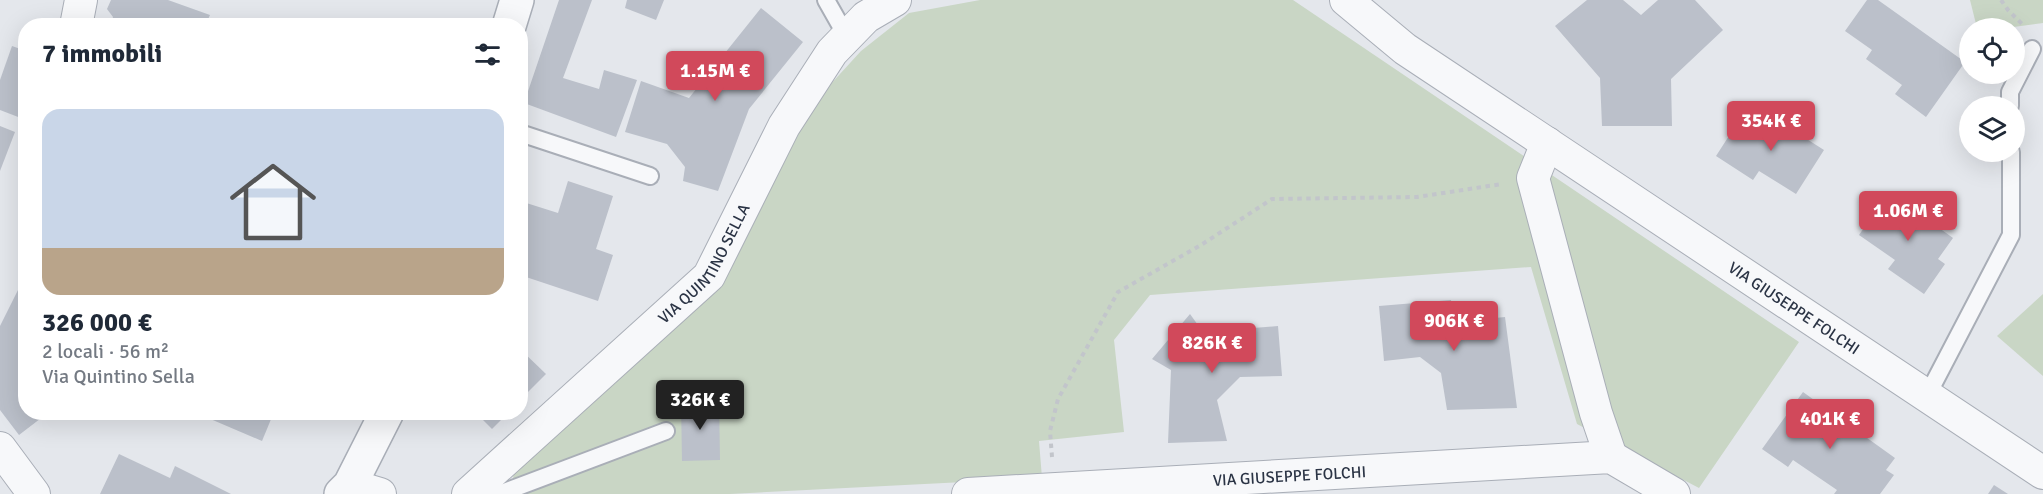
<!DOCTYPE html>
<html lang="it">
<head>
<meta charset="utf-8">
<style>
  :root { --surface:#fff; --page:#f6f6f7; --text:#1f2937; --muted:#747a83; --accent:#d1495b }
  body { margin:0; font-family:Signika,sans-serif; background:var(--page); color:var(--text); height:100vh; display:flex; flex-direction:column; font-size:22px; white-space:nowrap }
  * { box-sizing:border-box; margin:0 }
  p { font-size:20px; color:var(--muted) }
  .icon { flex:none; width:33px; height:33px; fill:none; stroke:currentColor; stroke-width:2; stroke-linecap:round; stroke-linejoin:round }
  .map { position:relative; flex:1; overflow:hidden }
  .details { position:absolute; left:18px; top:18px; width:510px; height:402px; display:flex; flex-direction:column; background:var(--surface); border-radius:24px; box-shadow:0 6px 24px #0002 }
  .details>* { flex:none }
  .fabs { position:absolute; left:1959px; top:18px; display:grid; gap:12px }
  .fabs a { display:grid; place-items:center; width:66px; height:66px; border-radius:50%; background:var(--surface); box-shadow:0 6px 24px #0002; font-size:30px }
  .price { position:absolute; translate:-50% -51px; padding:0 14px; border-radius:6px; background:var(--accent); color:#fff; font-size:20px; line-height:39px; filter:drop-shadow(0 2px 3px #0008) }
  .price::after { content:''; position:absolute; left:50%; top:36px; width:18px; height:14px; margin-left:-9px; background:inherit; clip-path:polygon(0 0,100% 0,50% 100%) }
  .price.active { background:#222; color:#fff }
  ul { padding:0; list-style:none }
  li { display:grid; align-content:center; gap:12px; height:318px; padding:0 24px }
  li span { display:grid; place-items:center; height:186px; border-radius:18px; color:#555 }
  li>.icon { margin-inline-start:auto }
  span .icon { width:108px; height:108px; fill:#fffc; stroke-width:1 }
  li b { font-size:26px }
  h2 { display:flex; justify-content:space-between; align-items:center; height:72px; padding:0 24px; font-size:26px }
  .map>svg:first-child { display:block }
</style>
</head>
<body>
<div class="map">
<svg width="2043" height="494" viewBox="0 0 2043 494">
  <rect width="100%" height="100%" fill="#e4e7ec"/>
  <g fill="#c9d6c5">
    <path d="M980,0h313l506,342 -100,146 -122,-64 -46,-157 -381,28 -36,45 10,92 -85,9 3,37 -312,16h-219l3,-23 201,-183 103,-190 43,-47 48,-38z"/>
    <path d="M1970,0h73v23l-37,5h-29z"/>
    <path d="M2043,294v82l-46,-40z"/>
  </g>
  <g fill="#bbc0ca">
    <path d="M111,0h57l42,15 -5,11h-95l3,-9 -6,-8z"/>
    <path d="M559,0h33l-29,78 36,11 5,-19 33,10 -21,57 -92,-34z"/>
    <path d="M627,0h37l-8,20 -31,-12z"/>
    <path d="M1587,0h36l18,15 17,-15h37l28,30 -52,49 1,47h-70l-2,-48 -45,-52z"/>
    <path d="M1867,0h11l87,62 -39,55 -31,-23 7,-9 -36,-26 6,-9 -27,-19z"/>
    <path d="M761,8l42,34 -54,67 -31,82 -35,-10 2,-14 -18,-23 -42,-12 16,-51 48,17z"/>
    <path d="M12,46l14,5v69l-26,-10v-30z"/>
    <path d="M1758,108l66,42 -28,44 -37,-23 -6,9 -37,-24 20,-31 8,5z"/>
    <path d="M0,126l15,6 -15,39z"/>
    <path d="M568,181l45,15 -17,53 17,6 -15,46 -78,-26v-74l38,12z"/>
    <path d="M1889,192l64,46 -15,21 7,5 -21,30 -36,-25 7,-9 -36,-25z"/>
    <path d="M26,282v130h23l-30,23 -19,-25v-84l21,-42z"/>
    <path d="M1451,300l4,22 50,-5 12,91 -70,2 -6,-37 -21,-16 -36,4 -5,-55z"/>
    <path d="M1190,314l13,18 75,-6 4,50 -42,1 -23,23 10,41 -59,2 3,-73 -19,-11z"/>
    <path d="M520,349l26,25 -26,26z"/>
    <path d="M1803,392l92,66 -9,12 8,5 -14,19h-46l3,-4 -44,-30 -5,7 -26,-18z"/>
    <path d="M681,401h38l1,59 -38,1z"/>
    <path d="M194,412h80l-12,29z"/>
    <path d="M475,412h34l-17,17z"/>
    <path d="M119,454l51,24 5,-12 56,28h-131z"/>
    <path d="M1994,485l14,9h-20z"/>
  </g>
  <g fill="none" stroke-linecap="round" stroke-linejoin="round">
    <g stroke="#a9aeb7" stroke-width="20">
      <g id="service">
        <path d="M826,0l21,37"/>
        <path d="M2010,106v-14l22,-43"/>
        <path d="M520,133l130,43"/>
        <path d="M1927,396l84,-161v-83"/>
        <path d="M499,494l167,-63"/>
      </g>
    </g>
    <g stroke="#a9aeb7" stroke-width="34">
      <g id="minor">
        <path id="s1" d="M1346,0l59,49 638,424"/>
        <path d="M76,26l5,-26"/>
        <path d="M1547,143l-14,35 63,235 15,44"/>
        <path d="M0,448l34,46"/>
        <path d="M350,485l30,9"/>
        <path id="s2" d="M468,494l241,-218 75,-150 48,-74 34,-35 29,-17"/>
        <path id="s3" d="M968,494l643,-37 63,37"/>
      </g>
    </g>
    <g stroke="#a9aeb7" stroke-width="36">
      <g id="tertiary">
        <path d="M509,26l8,-26"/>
        <path d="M341,494l9,-9 37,-73"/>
      </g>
    </g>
    <g stroke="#c2c5cb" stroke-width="4" stroke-dasharray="4.5 4.5" stroke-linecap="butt">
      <path d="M2001,0l7,10 16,16"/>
      <path d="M1052,457l-2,-26 8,-32 60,-107 83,-47 71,-46 145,-2 85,-13"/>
    </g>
    <use href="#service" stroke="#f7f8fa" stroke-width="16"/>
    <use href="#minor" stroke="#f7f8fa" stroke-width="32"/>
    <use href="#tertiary" stroke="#f7f8fa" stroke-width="33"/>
  </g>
  <g text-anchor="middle" stroke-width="6" stroke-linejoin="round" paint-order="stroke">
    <g font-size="16" fill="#2b3445" stroke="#f4f6f9">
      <text dy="6" stroke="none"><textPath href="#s2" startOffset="332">VIA QUINTINO SELLA</textPath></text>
      <text dy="6" stroke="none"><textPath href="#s1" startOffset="544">VIA GIUSEPPE FOLCHI</textPath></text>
      <text dy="6" stroke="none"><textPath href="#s3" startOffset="322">VIA GIUSEPPE FOLCHI</textPath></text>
    </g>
  </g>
</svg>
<div class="fabs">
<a><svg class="icon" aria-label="locate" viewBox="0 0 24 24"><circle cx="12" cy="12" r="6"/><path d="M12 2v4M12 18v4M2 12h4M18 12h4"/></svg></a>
<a><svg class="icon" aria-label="layers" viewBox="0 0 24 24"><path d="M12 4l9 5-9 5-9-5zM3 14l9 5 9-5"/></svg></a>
</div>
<b class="price" style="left:715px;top:102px">1.15M €</b>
<b class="price" style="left:1771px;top:152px">354K €</b>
<b class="price" style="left:1908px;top:242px">1.06M €</b>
<b class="price" style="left:1454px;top:352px">906K €</b>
<b class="price" style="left:1212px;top:374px">826K €</b>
<b class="price active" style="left:700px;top:431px">326K €</b>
<b class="price" style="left:1830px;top:450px">401K €</b>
<section class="details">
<h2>7 immobili<svg class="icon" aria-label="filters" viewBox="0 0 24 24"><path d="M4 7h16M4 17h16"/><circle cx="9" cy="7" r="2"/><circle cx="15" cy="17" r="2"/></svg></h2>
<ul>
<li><span style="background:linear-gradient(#c9d6e8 75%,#b9a48a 0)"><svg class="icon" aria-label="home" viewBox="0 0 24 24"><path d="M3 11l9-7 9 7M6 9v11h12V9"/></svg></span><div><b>326 000 €</b><p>2 locali · 56 m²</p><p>Via Quintino Sella</p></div></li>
</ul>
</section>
</div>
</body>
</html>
